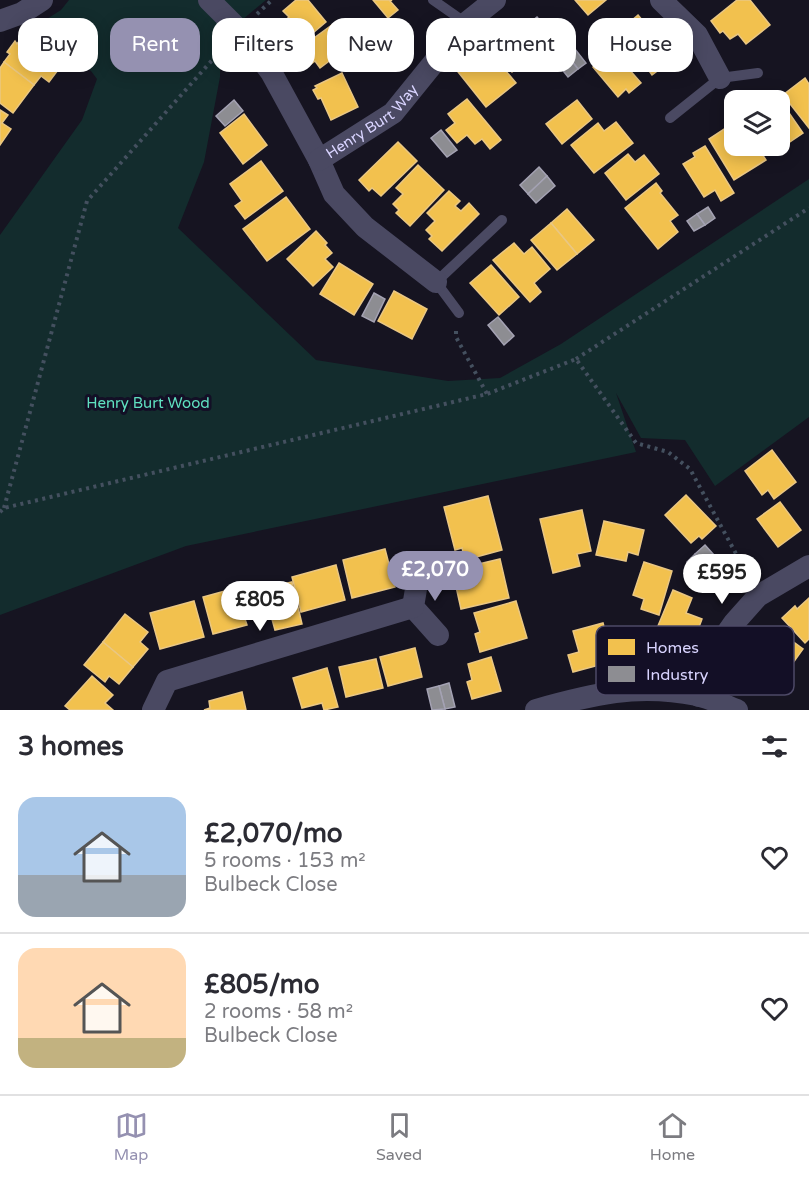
<!DOCTYPE html>
<html lang="en">
<head>
<meta charset="utf-8">
<style>
  :root { --surface:#fff; --page:#f2f2f3; --text:#2b2b33; --muted:#7c7c81; --line:#e1e1e2; --accent:#9591b1 }
  body { margin:0; font-family:"Varela Round",sans-serif; background:var(--page); color:var(--text); height:100vh; display:flex; flex-direction:column; font-size:22px; white-space:nowrap }
  * { box-sizing:border-box; margin:0 }
  p { font-size:20px; color:var(--muted) }
  .icon { flex:none; width:33px; height:33px; fill:none; stroke:currentColor; stroke-width:2; stroke-linecap:round; stroke-linejoin:round }
  .map { position:relative; height:710px; overflow:hidden }
  .details { display:flex; flex-direction:column; background:var(--surface); flex:1 }
  .details>* { flex:none }
  .hud { position:absolute; left:18px; top:18px; width:774px; height:54px; display:flex; gap:12px }
  .buttons { position:absolute; left:724px; top:90px; display:grid; gap:12px }
  .buttons a { display:grid; place-items:center; width:66px; height:66px; border-radius:12px; background:var(--surface); box-shadow:0 3px 15px #0003; font-size:30px }
  .price { position:absolute; translate:-50% -51px; padding:0 14px; border-radius:21px; background:#fff; color:#222; font-size:20px; line-height:39px; filter:drop-shadow(0 2px 3px #0008) }
  .price::after { content:''; position:absolute; left:50%; top:36px; width:18px; height:14px; margin-left:-9px; background:inherit; clip-path:polygon(0 0,100% 0,50% 100%) }
  .price.on { background:var(--accent); color:#fff }
  ul { padding:0; list-style:none }
  li { display:flex; align-items:center; gap:18px; height:150px; padding:0 18px }
  li+li { border-top:2px solid var(--line) }
  li span { display:grid; place-items:center; flex:none; width:168px; height:120px; border-radius:18px; color:#555 }
  li>.icon { margin-inline-start:auto }
  span .icon { width:72px; height:72px; fill:#fffc; stroke-width:1 }
  li b { font-size:26px }
  h2 { display:flex; justify-content:space-between; align-items:center; height:72px; padding:0 18px; font-size:26px }
  .pill { padding:0 21px; border-radius:18px; background:var(--surface); box-shadow:0 3px 15px #0003; font-size:21px; line-height:54px }
  .pill.on { background:var(--accent); color:#fff }
  .tab-bar { display:flex; justify-content:space-around; align-items:center; height:84px; border-top:2px solid var(--line); background:var(--surface); font-size:16px; color:var(--muted) }
  .tab-bar a { display:grid; justify-items:center; gap:3px }
  .tab-bar .on { color:var(--accent) }
  .map>svg:first-child { display:block }
</style>
</head>
<body>
<div class="map">
<svg width="809" height="710" viewBox="0 0 809 710">
  <rect width="100%" height="100%" fill="#161421"/>
  <path fill="#132c2d" d="M69,0h197l-24,20 -21,13 -1,44 -16,85 -26,66 138,132 132,21 52,-3 61,-34 248,-165v238l-94,69 -30,-46 -44,-2 -25,-45 20,59 -450,94 -186,69v-380l82,-115 15,-41 -6,-8 -60,-42 30,-19z"/>
  <g fill="#f2c14e" stroke="#eac783" stroke-width="1.5">
    <path d="M296,0h12l18,22 -32,27 -11,-13 2,-2 -6,-8 10,-9 -6,-6z"/>
    <path d="M373,0h19l-2,1 8,9 -10,8z"/>
    <path d="M575,0h31l-18,15z"/>
    <path d="M737,0h13l20,25 -24,19 -8,-10 -8,5 -7,-8 -3,2 -9,-12z"/>
    <path d="M638,15l37,45 -13,11 -2,-2 -8,6 -7,-10 -7,5 -27,-32z"/>
    <path d="M336,22l23,31 -20,15 -7,-9 -12,9 -5,-7 -4,3 -12,-15z"/>
    <path d="M505,22l11,14 8,-7 16,19 -28,24 -27,-33z"/>
    <path d="M25,33l39,29 -15,20 -8,-6 -7,9 -30,-23 6,-8 -3,-2 8,-11 2,3z"/>
    <path d="M607,44l34,39 -12,10 -3,-4 -8,8 -25,-30 2,-2 -5,-7z"/>
    <path d="M476,51l11,13 8,-6 21,25 -30,24 -31,-39z"/>
    <path d="M4,62l30,23 -21,28 -13,-10v-35z"/>
    <path d="M342,73l16,34 -27,13 -10,-22 -3,1 -5,-9 4,-2 -2,-2z"/>
    <path d="M805,78l4,6v44l-26,-33z"/>
    <path d="M778,97l25,36 -31,21 -6,-8h14v-46h-7z"/>
    <path d="M467,99l34,41 -11,9 -8,-10 -7,5 -8,-9 -10,8 -11,-13 9,-7 -7,-9z"/>
    <path d="M577,100l15,19 -30,25 -16,-20z"/>
    <path d="M0,110l8,5 -6,8 9,6 -11,16z"/>
    <path d="M244,114l23,31 -24,19 -23,-31z"/>
    <path d="M735,120v26h22l9,14 -32,20 -25,-41 20,-13 -2,-2z"/>
    <path d="M616,122l17,21 -39,30 -23,-28 27,-22 6,8z"/>
    <path d="M398,142l19,19 -36,35 -9,-8 -3,3 -10,-11z"/>
    <path d="M705,146l29,47 -13,8 -6,-11 -11,7 -21,-33 12,-7 -2,-4z"/>
    <path d="M628,154l7,8 9,-7 15,19 -33,26 -21,-27z"/>
    <path d="M261,161l22,30 -38,28 -10,-13 7,-5 -12,-17z"/>
    <path d="M418,165l26,25 -34,36 -14,-13 3,-3 -6,-6 10,-10 -7,-6z"/>
    <path d="M656,183l6,8 -2,2 18,22 -8,6 8,11 -20,17 -33,-41z"/>
    <path d="M449,191l11,10 -5,5 6,5 8,-8 10,11 -37,37 -13,-12 3,-3 -6,-6 9,-9 -8,-8z"/>
    <path d="M286,197l24,32 -43,32 -24,-32z"/>
    <path d="M567,209l27,31 -17,14 -26,-31z"/>
    <path d="M551,223l26,31 -20,16 -26,-30z"/>
    <path d="M316,231l11,12 -2,2 7,8 -7,6 8,8 -20,19 -26,-27z"/>
    <path d="M514,243l10,11 8,-7 18,22 -16,14 7,9 -11,10 -37,-42z"/>
    <path d="M339,263l34,21 -19,31 -34,-21z"/>
    <path d="M491,265l28,32 -20,18 -29,-32z"/>
    <path d="M394,291l33,18 -15,30 -34,-18z"/>
    <path d="M772,450l24,32 -22,17 -6,-9 -6,5 -17,-24z"/>
    <path d="M686,495l30,31 -14,13 -3,-3 -8,7 -26,-28z"/>
    <path d="M488,496l14,54 -37,10 -3,-12 -7,2 -11,-43z"/>
    <path d="M780,502l21,28 -23,17 -21,-28z"/>
    <path d="M582,510l9,41 -14,3 3,12 -27,7 -13,-54z"/>
    <path d="M604,521l40,9 -6,25 -10,-3 -2,9 -30,-6z"/>
    <path d="M385,549l10,38 -43,11 -9,-38z"/>
    <path d="M500,559l9,39 -48,11 -6,-27 18,-4 -3,-12z"/>
    <path d="M644,562l28,9 -13,44 -18,-6 3,-10 -11,-4z"/>
    <path d="M336,565l9,35 -44,12 -9,-35z"/>
    <path d="M292,582l10,42 -27,6 -5,-18 -11,2 -6,-23z"/>
    <path d="M247,585l8,32 -10,2 2,6 -34,9 -10,-37z"/>
    <path d="M673,590l19,8 -6,15 16,6 -9,24 -18,-7 -2,4 -18,-7z"/>
    <path d="M809,598v41l-4,4 -23,-25 13,-12 2,3z"/>
    <path d="M194,601l10,36 -44,12 -10,-36z"/>
    <path d="M516,601l11,37 -47,14 -5,-18 5,-2 -6,-19z"/>
    <path d="M125,614l23,18 -8,10 8,7 -15,18 -30,-25z"/>
    <path d="M603,623l11,38 -41,11 -5,-17 11,-3 -6,-21z"/>
    <path d="M780,632l23,17 -23,32 -29,-21 16,-23 6,4z"/>
    <path d="M103,642l30,25 -14,17 -10,-8 -4,6 -21,-17z"/>
    <path d="M415,648l7,29 -34,9 -8,-29z"/>
    <path d="M491,657l10,34 -29,8 -5,-17 5,-2 -4,-16z"/>
    <path d="M376,659l7,29 -37,9 -7,-30z"/>
    <path d="M327,668l11,39 -14,3 -2,-7 -20,5 -9,-30z"/>
    <path d="M92,676l21,19 -8,8 8,7h-43l-5,-4z"/>
    <path d="M242,692l4,18h-42l6,-2 -1,-7z"/>
  </g>
  <g fill="#8d8d92" stroke="#a4a2b3" stroke-width="1.5">
    <path d="M537,17l17,20 -10,8 -17,-20z"/>
    <path d="M385,22l16,21 -10,7 -16,-21z"/>
    <path d="M571,44l15,19 -8,6 -15,-19z"/>
    <path d="M563,50l15,19 -10,8 -15,-19z"/>
    <path d="M234,100l9,11 -18,15 -9,-10z"/>
    <path d="M441,130l16,20 -10,7 -16,-19z"/>
    <path d="M539,167l8,9 -19,18 -8,-9z"/>
    <path d="M547,176l8,10 -19,17 -8,-9z"/>
    <path d="M708,207l7,11 -10,7 -8,-11z"/>
    <path d="M697,214l8,11 -11,6 -7,-10z"/>
    <path d="M374,293l11,6 -11,23 -12,-6z"/>
    <path d="M498,317l16,19 -10,9 -16,-20z"/>
    <path d="M705,545l18,20 -10,10 -18,-21z"/>
    <path d="M695,554l18,21 -8,7 -18,-20z"/>
    <path d="M449,683l6,24 -10,2 -6,-23z"/>
    <path d="M439,686l6,23 -13,1 -5,-21z"/>
  </g>
  <g fill="none" stroke-linecap="round" stroke-linejoin="round">
    <g stroke="#44505f" stroke-width="4" stroke-dasharray="3 4.5" stroke-linecap="butt">
      <path d="M257,14l15,-14"/>
      <path d="M456,331v6l31,57"/>
      <path d="M576,359l233,-151"/>
      <path d="M4,508l83,-307 135,-152"/>
      <path d="M0,512l4,-4 483,-114 89,-35 60,84 32,9 22,17 57,105"/>
    </g>
    <g stroke="#4a4962" stroke-width="10">
      <path d="M433,0l33,23"/>
      <path d="M670,118l50,-40 38,-5"/>
      <path d="M459,313l-23,-31 66,-62"/>
    </g>
    <g stroke="#4a4962" stroke-width="22">
      <path d="M209,0l30,30 32,42 48,88 15,34 31,33 71,55"/>
      <path d="M661,0l36,35 23,43"/>
      <path d="M0,21l22,-8 20,-13"/>
      <path id="s1" d="M319,160l74,-47 73,-90 29,-23"/>
      <path d="M419,571l-6,36 25,28"/>
      <path d="M699,696l12,-40 23,-33 24,-27 51,-30"/>
      <path d="M153,710l14,-29 246,-74"/>
      <path d="M536,710c57,-16 101,-27 161,-15 13,3 27,10 40,15"/>
    </g>
  </g>
  <g text-anchor="middle" stroke-width="6" stroke-linejoin="round" paint-order="stroke">
    <g font-size="15" fill="#d9d4ff" stroke="#130f26">
      <text dy="5" stroke="none"><textPath href="#s1" startOffset="66">Henry Burt Way</textPath></text>
    </g>
    <g font-size="15" fill="#5fe0c0" stroke="#130f26">
      <text x="148" y="408">Henry Burt Wood</text>
    </g>
  </g>
  <rect x="596" y="626" width="198" height="69" rx="9" fill="#130f26" stroke="#4e4a67" stroke-width="1.5"/>
  <rect x="608" y="639" width="27" height="16" fill="#f2c14e"/>
  <rect x="608" y="666" width="27" height="16" fill="#8d8d92"/>
  <g font-size="16" fill="#d9d4ff">
    <text x="646" y="653">Homes</text>
    <text x="646" y="680">Industry</text>
  </g>
</svg>
<div class="buttons">
<a><svg class="icon" aria-label="layers" viewBox="0 0 24 24"><path d="M12 4l9 5-9 5-9-5zM3 14l9 5 9-5"/></svg></a>
</div>
<b class="price on" style="left:435px;top:602px">£2,070</b>
<b class="price" style="left:722px;top:605px">£595</b>
<b class="price" style="left:260px;top:632px">£805</b>
<div class="hud">
<a class="pill">Buy</a>
<a class="pill on">Rent</a>
<a class="pill">Filters</a>
<a class="pill">New</a>
<a class="pill">Apartment</a>
<a class="pill">House</a>
</div>
</div>
<section class="details">
<h2>3 homes<svg class="icon" aria-label="filters" viewBox="0 0 24 24"><path d="M4 7h16M4 17h16"/><circle cx="9" cy="7" r="2"/><circle cx="15" cy="17" r="2"/></svg></h2>
<ul>
<li><span style="background:linear-gradient(#a9c7e8 65%,#9aa5b1 0)"><svg class="icon" aria-label="home" viewBox="0 0 24 24"><path d="M3 11l9-7 9 7M6 9v11h12V9"/></svg></span><div><b>£2,070/mo</b><p>5 rooms · 153 m²</p><p>Bulbeck Close</p></div><svg class="icon" aria-label="heart" viewBox="0 0 24 24"><path d="M12 20l-8-8c-3-5 5-10 8-4 3-6 11-1 8 4z"/></svg></li>
<li><span style="background:linear-gradient(#ffd9b3 75%,#c2b280 0)"><svg class="icon" aria-label="home" viewBox="0 0 24 24"><path d="M3 11l9-7 9 7M6 9v11h12V9"/></svg></span><div><b>£805/mo</b><p>2 rooms · 58 m²</p><p>Bulbeck Close</p></div><svg class="icon" aria-label="heart" viewBox="0 0 24 24"><path d="M12 20l-8-8c-3-5 5-10 8-4 3-6 11-1 8 4z"/></svg></li>
</ul>
</section>
<nav class="tab-bar">
<a class="on"><svg class="icon" aria-label="map" viewBox="0 0 24 24"><path d="M3 6l6-2 6 2 6-2v14l-6 2-6-2-6 2zM9 4v14M15 6v14"/></svg>Map</a>
<a><svg class="icon" aria-label="saved" viewBox="0 0 24 24"><path d="M7 4h10v16l-5-4-5 4z"/></svg>Saved</a>
<a><svg class="icon" aria-label="home" viewBox="0 0 24 24"><path d="M3 11l9-7 9 7M6 9v11h12V9"/></svg>Home</a>
</nav>
</body>
</html>
